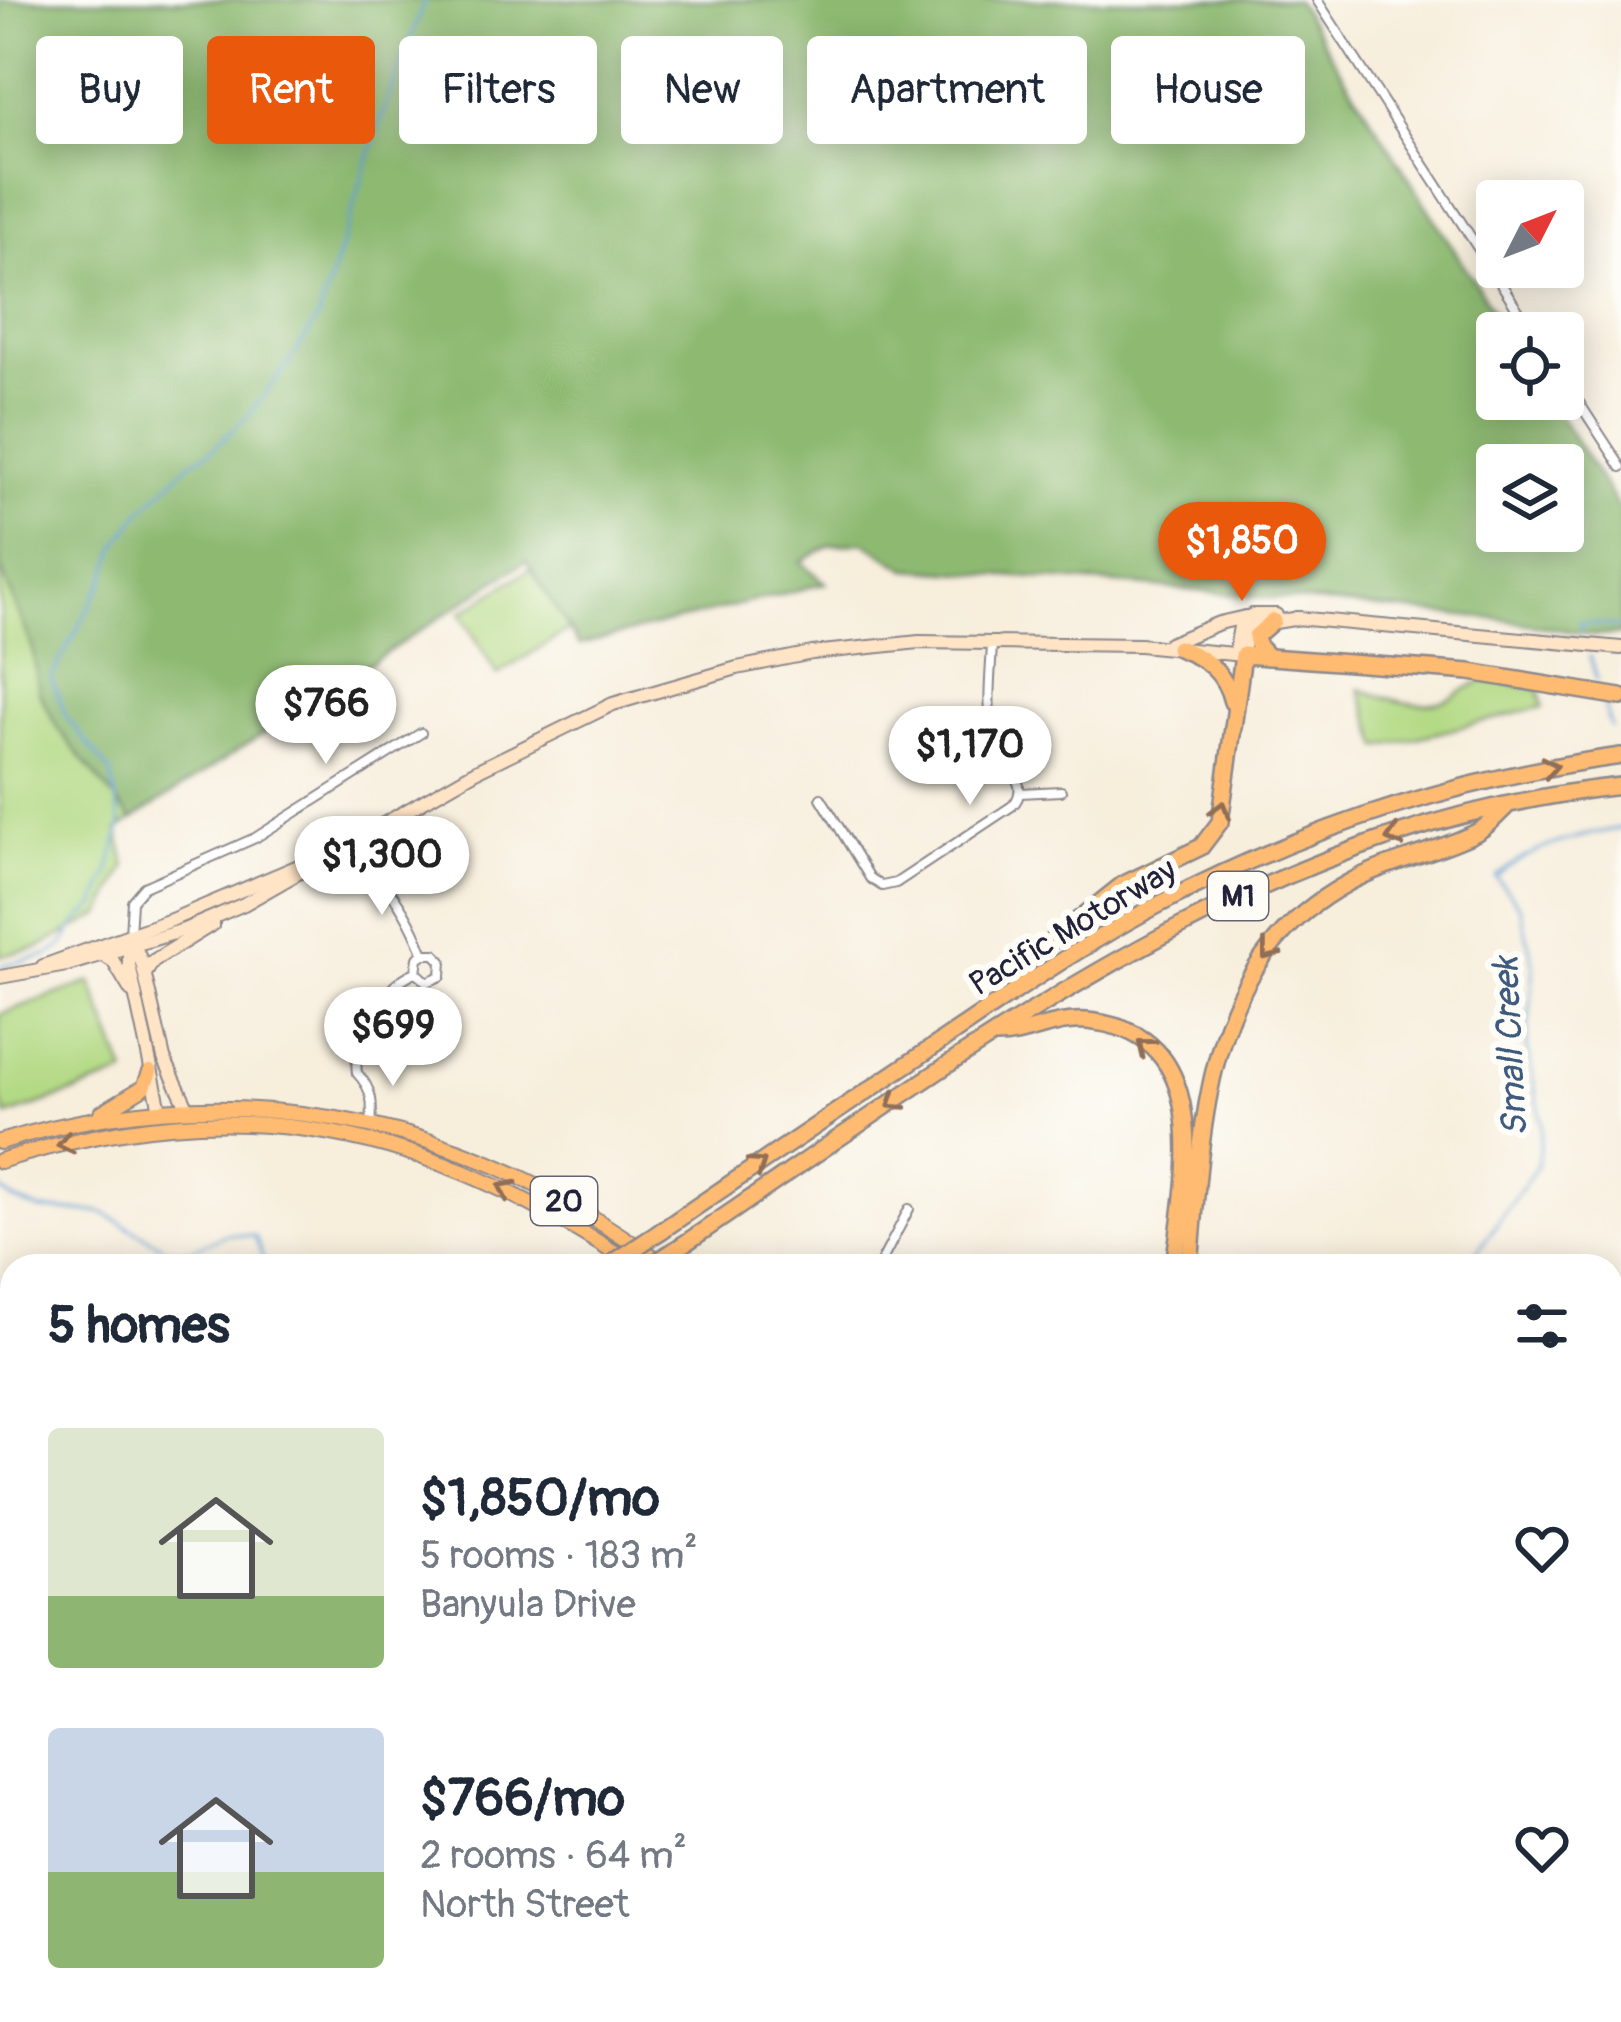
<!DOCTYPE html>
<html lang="en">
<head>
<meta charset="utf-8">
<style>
  :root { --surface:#fff; --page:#f2f2f3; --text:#1f2937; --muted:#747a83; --accent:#ea580c }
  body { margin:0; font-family:Pangolin,sans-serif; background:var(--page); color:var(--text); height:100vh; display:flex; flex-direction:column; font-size:45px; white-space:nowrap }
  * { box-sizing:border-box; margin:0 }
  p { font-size:39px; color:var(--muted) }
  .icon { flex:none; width:66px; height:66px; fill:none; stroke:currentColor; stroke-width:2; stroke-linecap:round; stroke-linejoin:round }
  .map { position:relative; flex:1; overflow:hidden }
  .panel { position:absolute; left:0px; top:1254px; width:1623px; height:768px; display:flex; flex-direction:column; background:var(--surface); border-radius:36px 36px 0 0; box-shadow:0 6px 30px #0003 }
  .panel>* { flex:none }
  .banner { position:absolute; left:36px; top:36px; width:1551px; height:108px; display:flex; gap:24px }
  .needle { width:78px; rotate:48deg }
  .buttons { position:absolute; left:1476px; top:180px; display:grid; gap:24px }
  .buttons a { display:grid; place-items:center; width:108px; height:108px; border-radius:12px; background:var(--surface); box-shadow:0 6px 30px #0003; font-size:60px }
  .price { position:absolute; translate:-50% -102px; padding:0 27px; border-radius:42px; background:#fff; color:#222; font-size:39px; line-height:78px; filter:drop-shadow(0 3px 6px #0008) }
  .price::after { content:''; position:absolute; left:50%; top:72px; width:36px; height:27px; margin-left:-18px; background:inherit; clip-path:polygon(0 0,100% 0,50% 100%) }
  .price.on { background:var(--accent); color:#fff }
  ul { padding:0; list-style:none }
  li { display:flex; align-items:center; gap:36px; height:300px; padding:0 48px }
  li span { display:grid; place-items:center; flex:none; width:336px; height:240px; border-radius:12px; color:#555 }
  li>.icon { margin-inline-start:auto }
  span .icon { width:144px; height:144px; fill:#fffc; stroke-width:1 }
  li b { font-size:51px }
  h2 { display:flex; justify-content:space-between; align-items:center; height:144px; padding:0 48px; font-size:51px }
  .chip { padding:0 42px; border-radius:12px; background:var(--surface); box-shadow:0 6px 30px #0003; font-size:42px; line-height:108px }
  .chip.on { background:var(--accent); color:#fff }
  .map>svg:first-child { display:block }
</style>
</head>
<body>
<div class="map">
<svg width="1621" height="2022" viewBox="0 0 1621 2022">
  <rect width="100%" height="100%" fill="#fdfcf7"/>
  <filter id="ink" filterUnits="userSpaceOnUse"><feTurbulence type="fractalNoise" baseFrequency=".00833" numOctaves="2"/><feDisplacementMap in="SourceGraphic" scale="24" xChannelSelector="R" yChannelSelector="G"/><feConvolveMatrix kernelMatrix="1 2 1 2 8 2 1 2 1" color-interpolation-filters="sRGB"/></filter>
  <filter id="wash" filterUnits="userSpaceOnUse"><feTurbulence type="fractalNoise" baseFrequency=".004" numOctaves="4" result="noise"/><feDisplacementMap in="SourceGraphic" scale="48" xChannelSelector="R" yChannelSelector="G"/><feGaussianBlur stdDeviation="2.7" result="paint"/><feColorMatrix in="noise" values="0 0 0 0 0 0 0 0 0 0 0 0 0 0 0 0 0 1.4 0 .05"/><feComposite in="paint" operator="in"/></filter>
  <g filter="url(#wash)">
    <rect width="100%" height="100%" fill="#f7eedc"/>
    <g fill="#b2d983" stroke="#6a7e5f" stroke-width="3">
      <path d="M0,547l106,189 26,84 -14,10 8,36 -24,48 -65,34 -37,8z"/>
      <path d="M532,568l38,61 -73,46 -36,-62z"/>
      <path d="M1486,680l52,8 5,19 -163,40 -20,-58c27,10 62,22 91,9 12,-6 20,-14 35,-18z"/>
      <path d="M91,982l35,92 -119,42 -7,-19v-83z"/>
      <path d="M12,1560v55l-12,-16v-38z"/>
      <path d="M12,1738v272h27l-7,12 -32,-1v-276z"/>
      <path d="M166,2010h168l10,12h-178z"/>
      <path d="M844,2010h145l3,12h-136z"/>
    </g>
    <g fill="#8db971" stroke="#586e56" stroke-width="3" fill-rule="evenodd">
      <path d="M0,0h1296l211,333h-10v66h52l72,113v122l-25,2 -90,-16 -360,-34 -239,-17 -43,-27 -34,3 -29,17 25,21 -247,62 -53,-84 -394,259 -74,-91 -19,-37 -7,-46 -32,-79zM1497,465h66v66h-66z"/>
      <path d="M1611,1521l10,5v201l-10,-19z"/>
    </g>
    <g fill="#609fd2" stroke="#416086" stroke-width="3">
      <path d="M0,1478h12v82l-12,1z"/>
      <path d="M686,2010h158l12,12h-161z"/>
    </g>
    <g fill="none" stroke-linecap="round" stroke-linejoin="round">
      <g stroke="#609fd2" stroke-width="3">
        <path d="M1582,630l-3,-7 42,4"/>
        <path d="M1590,656l7,24"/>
        <path d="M1604,704l7,24"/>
        <path d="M0,966l47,-11 14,-8 16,-25 18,-16 14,-33 12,-48 -10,-52 -44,-55 -16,-40 54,-100 12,-33 26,-36 48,-47 18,-10 37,-34 41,-52 31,-48 68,-214 39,-104"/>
        <path d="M0,1189l12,10 28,11 62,2 69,39 21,-1 35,-16 28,2 8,22 -4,8"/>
        <path d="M1467,1266l70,-100 5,-42 -15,-78 7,-80 -14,-59 -24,-30c38,-32 78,-40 125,-49"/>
        <path d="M1008,2010l6,12"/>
      </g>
    </g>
  </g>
  <g filter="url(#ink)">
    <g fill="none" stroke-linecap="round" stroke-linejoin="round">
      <g stroke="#8c888c" stroke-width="12">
        <g id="street">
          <path d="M1317,0l216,333"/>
          <path d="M1563,378l58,89"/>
          <path d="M1020,793l41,-2"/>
          <path d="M821,798l49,80 12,8 14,-3 116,-77c20,-20 -6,-39 -14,-58 -14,-34 -7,-70 -6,-105"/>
          <path d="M331,856c48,4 77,57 93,98"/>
          <path d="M366,866l-5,-10 6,-21"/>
          <path d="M130,934l2,-33 12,-14 111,-49 166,-105"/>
          <path d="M416,972l11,10 14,-6 1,-15 -7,-7h-11"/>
          <path d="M371,1126c2,-23 2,-36 -14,-53 -5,-33 27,-90 59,-101l2,-14 6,-4"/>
          <path d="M879,1266l30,-57"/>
          <path d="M0,1324v35"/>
          <path d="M0,1379l12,1"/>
          <path d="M50,2022l10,-8 98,3"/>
        </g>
      </g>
      <g stroke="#8c888c" stroke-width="16">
        <g id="secondary">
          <path d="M1296,618l325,30"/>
          <path d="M1169,644l50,-21 26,-6"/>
          <path d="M1235,654l6,-33 11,-6h24"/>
          <path d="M129,940v25l31,145"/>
          <path d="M132,940l10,23 22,95 24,51"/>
          <path d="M103,955l10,6 18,30"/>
          <path d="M43,966l128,-46 132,-56"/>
          <path d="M145,974l8,-13 60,-37"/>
          <path d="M0,977l67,-12 117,-35 60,-26 232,-133 137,-67 124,-36 75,-15 107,-11 221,3 103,10 3,-23 5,-6 49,-8"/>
        </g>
      </g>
      <g stroke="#8c888c" stroke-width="18">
        <g id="primary">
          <path d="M101,1113l43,-26 6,-15"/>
          <path d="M0,1142c178,-55 368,-42 534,42 46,24 89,53 133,82"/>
          <path d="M0,1161c244,-76 426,-34 635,105"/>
          <path d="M1611,1791l10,35"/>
          <path d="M1611,1922l10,74"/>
        </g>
      </g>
      <g stroke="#8c888c" stroke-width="20">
        <g id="highway">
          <path d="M1178,648c28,10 47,24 54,54"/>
          <path d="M1268,657l-10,-11 -2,-10 17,-15"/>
          <path d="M1016,991l13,-32 93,-74 79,-38 19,-25 23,-167 227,17 151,25"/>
          <path d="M996,1036c32,0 58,-18 91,-15 131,12 98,157 87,245"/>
          <path d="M661,1231c90,-62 181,-123 272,-184 72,-49 145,-100 223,-141 145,-76 303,-128 465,-150"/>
          <path d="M684,1244c290,-196 576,-420 937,-458"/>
          <path d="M1190,1266c13,-144 13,-304 158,-383 41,-23 88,-30 129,-51 10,-5 19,-16 28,-24"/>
          <path d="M0,1674l12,-8"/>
          <path d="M0,1698l12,-8"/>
        </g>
      </g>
      <use href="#street" stroke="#fff" stroke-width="8"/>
      <use href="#secondary" stroke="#ffe4c6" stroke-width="12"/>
      <use href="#primary" stroke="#ffbb71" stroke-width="14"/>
      <use href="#highway" stroke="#ffbb71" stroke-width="15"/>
      <g stroke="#22223b" stroke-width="3">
        <path d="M1611,1403l10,-9"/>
        <path d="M1099,2022l8,-12"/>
      </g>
      <g stroke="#8c888c" stroke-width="20" stroke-linecap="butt">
        <g id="highway-bridge">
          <path d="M608,1266l53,-35"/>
          <path d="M650,1266l34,-22"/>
        </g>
      </g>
      <use href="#highway-bridge" stroke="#ffbb71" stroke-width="15"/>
    </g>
    <defs><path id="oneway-chevron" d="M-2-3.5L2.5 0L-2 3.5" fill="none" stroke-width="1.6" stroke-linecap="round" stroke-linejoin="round" transform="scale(3)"/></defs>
    <g stroke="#906e56">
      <use href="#oneway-chevron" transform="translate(1550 767) rotate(-11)"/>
      <use href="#oneway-chevron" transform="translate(1221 810) rotate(-74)"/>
      <use href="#oneway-chevron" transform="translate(1394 837) rotate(163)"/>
      <use href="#oneway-chevron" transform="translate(1269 952) rotate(128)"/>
      <use href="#oneway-chevron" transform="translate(1145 1046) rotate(-141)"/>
      <use href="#oneway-chevron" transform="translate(895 1102) rotate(146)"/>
      <use href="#oneway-chevron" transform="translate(65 1144) rotate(167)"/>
      <use href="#oneway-chevron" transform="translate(758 1165) rotate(-34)"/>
      <use href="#oneway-chevron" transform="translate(506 1189) rotate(-154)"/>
    </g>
  </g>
  <g text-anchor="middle" stroke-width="12" stroke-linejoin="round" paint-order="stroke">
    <g fill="#fdfcf7" stroke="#646373" stroke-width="3">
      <rect x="1208" y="872" width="60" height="48" rx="9"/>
      <rect x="531" y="1177" width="66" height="48" rx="9"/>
    </g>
    <g font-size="30" font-weight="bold" fill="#22223b">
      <text x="1238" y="906">M1</text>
      <text x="564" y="1211">20</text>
    </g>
    <g font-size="33" fill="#22223b" stroke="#fdfcf7">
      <text transform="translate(1072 926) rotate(-31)" y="12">Pacific Motorway</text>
    </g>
    <g font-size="36" font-style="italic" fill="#3e5a7f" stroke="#fdfcf7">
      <text transform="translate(1509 1047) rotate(-93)" y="13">Small Creek</text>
    </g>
  </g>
</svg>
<div class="buttons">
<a><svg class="needle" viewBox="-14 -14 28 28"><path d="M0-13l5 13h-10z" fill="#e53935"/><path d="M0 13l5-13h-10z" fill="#747a83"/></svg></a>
<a><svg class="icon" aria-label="locate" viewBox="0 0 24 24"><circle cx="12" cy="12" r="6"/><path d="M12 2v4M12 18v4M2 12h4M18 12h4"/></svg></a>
<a><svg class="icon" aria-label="layers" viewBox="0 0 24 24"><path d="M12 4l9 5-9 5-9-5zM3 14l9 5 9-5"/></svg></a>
</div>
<b class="price on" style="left:1242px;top:604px">$1,850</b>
<b class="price" style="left:326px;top:767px">$766</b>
<b class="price" style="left:970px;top:808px">$1,170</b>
<b class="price" style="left:382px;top:918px">$1,300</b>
<b class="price" style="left:393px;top:1089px">$699</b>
<div class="banner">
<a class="chip">Buy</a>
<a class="chip on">Rent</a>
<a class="chip">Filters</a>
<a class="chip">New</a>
<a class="chip">Apartment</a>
<a class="chip">House</a>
</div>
<section class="panel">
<h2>5 homes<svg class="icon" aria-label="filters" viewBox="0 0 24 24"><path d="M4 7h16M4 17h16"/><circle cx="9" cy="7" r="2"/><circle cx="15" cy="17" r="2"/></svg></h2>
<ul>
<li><span style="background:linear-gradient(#dfe7d0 70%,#8fb573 0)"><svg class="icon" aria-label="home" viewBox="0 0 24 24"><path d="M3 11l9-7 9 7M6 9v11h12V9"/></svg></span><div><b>$1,850/mo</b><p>5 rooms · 183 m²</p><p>Banyula Drive</p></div><svg class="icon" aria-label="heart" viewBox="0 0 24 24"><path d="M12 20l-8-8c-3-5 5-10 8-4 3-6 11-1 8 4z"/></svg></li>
<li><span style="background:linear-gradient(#c9d6e8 60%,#8fb573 0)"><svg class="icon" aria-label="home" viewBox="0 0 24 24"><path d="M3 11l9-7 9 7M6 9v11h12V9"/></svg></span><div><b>$766/mo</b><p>2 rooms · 64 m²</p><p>North Street</p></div><svg class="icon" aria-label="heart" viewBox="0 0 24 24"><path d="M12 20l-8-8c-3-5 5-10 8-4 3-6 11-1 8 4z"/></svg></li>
</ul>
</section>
</div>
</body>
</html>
